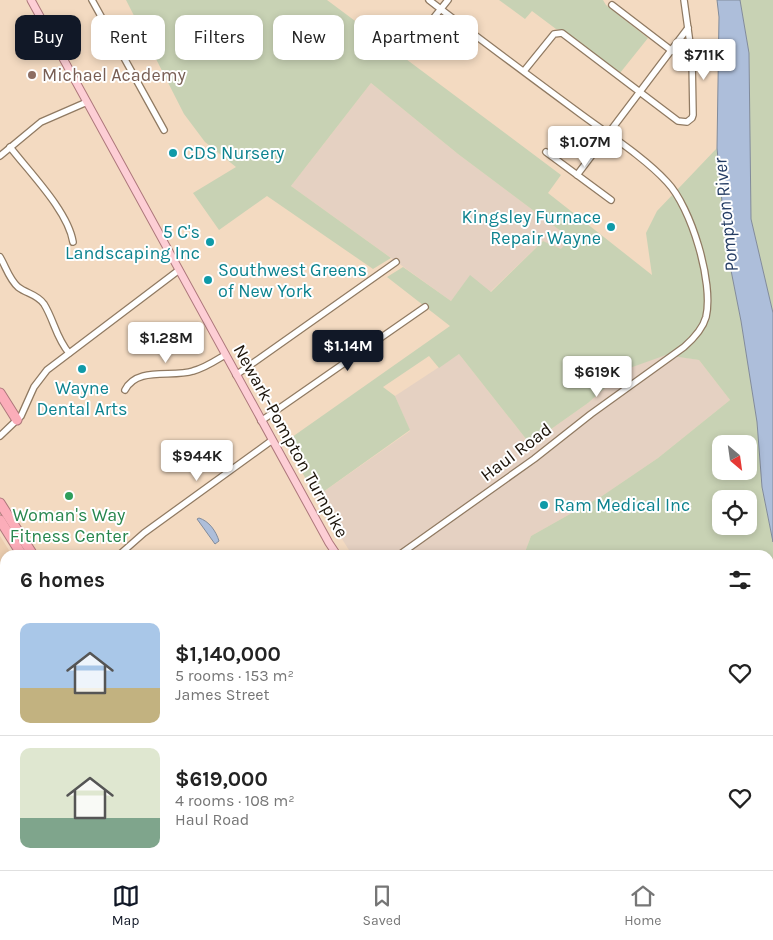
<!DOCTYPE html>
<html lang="en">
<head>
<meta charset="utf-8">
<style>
  :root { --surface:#fff; --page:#f2f2f2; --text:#222; --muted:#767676; --line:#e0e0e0; --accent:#111827 }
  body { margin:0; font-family:Karla,sans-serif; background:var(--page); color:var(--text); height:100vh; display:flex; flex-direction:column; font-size:19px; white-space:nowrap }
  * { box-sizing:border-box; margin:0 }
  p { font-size:16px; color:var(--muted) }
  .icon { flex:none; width:28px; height:28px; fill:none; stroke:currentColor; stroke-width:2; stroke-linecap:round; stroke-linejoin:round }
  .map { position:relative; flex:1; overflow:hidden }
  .side { position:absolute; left:0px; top:550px; width:774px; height:320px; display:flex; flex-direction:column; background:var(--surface); border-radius:15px 15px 0 0; box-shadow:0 2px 8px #0003 }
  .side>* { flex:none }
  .hud { position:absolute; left:15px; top:15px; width:500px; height:45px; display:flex; gap:10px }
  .needle { width:32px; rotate:151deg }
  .buttons { position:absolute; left:712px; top:435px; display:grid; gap:10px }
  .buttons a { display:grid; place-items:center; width:45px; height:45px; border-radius:10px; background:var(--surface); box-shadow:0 2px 8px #0003; font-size:25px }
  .price { position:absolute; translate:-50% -42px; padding:0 11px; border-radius:5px; background:#fff; color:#222; font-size:16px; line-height:32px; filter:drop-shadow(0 1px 2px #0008) }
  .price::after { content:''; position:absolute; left:50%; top:30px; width:15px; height:11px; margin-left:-8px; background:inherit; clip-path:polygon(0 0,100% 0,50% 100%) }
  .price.active { background:var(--accent); color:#fff }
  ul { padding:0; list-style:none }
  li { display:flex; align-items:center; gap:15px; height:125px; padding:0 20px }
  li+li { border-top:1px solid var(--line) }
  li span { display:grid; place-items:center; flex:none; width:140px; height:100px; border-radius:10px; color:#555 }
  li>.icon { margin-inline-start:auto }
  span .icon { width:60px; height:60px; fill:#fffc; stroke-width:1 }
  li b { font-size:21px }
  h2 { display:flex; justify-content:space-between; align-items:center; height:60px; padding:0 20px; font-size:21px }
  .pill { padding:0 18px; border-radius:10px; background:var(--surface); box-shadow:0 2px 8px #0003; font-size:18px; line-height:45px }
  .pill.active { background:var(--accent); color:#fff }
  .tab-bar { display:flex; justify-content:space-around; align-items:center; height:70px; border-top:1px solid var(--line); background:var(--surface); font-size:14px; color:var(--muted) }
  .tab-bar a { display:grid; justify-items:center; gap:2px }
  .tab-bar .active { color:var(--accent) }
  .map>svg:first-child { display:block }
</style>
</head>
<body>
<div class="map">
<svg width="773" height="870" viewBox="0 0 773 870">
  <rect width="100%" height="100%" fill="#f3dac1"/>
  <g fill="#ebcdaf">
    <path d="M0,536l12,19h-7v67l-5,2z"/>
    <path d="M154,865h92l5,5h-94z"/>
    <path d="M284,865h80l-6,5h-68z"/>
  </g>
  <g fill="#e5d1c2">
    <path d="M371,83l87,71 112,84 -9,12 -18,-9 -53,51 -20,-16 -19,25 -160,-115z"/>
    <path d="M459,354l71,90 58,-41 39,-34 39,-15 33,6 31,40 -72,58 -56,38 -71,40 -6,16 2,3h-175l-36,-58 94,-66 -15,-35z"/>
  </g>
  <g fill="#c8d2b4" fill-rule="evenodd">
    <path d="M126,0h201l234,175 -13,18 104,82 -6,-42 11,-22 60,-63 9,97 15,76 16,101 5,65 11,55v147l-4,1v-135h-242l-2,-3 6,-16 71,-40 56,-38 72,-58 -31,-40 -33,-5 -39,14 -39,34 -58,41 -71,-90 -20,14 -10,-12 -46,31 12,9 15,34 -94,67 -31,-55 165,-116 -63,-49 16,-10 48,34 19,-26 21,17 52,-51 18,8 9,-11 -112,-84 -87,-71 -80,103 100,72 -18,11 -106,-73 -48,34 -26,-37 43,-26 -31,-25 -21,-28zM721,444h28v27h-28zM721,499h28v27h-28z"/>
    <path d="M499,0h104l3,5 42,33 -28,35 -57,-43 -7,-1 -24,-18 -7,8z"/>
    <path d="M740,0h33v313l-22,-94 -2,-166z"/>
    <path d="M0,806l4,5h1v54h149l3,5h-157z"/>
    <path d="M424,865h146l1,5h-145z"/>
  </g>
  <g fill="#adbeda" stroke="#818b9b">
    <path d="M717,0h23l9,53 2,166 22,94v229l-11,-55 -5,-65 -16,-101 -15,-76 -9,-97 2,-131z"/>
    <path d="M199,518c10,3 17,13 20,23l-4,3 -18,-25z"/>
  </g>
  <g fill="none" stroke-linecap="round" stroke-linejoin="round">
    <g stroke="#818b9b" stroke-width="1">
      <path d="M769,656h4"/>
      <path d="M30,865v5"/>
      <path d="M531,865l1,5"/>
    </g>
    <g stroke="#907a62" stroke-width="8">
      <g id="minor">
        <path d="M92,0l72,130"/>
        <path d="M612,5l60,46"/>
        <path d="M415,41l33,-41"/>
        <path d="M524,71l30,-37 8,-1 116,88 9,1 5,-4 1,-3 -1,-57 -8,-58"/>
        <path d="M10,147c20,26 58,64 63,95"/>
        <path d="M546,152l65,48"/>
        <path d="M0,156l41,-34 46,-20"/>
        <path d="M577,175l111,-147"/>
        <path d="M0,257c6,10 9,22 18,30 9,7 19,7 26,17 10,16 12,34 25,49"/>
        <path d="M236,375l160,-113"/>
        <path d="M125,390c12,-24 47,-12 68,-19 12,-3 22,-10 32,-16"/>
        <path d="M261,421l164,-114"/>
        <path d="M0,436l21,-20 13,-29 13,-17 132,-100"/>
        <path d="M119,555l25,-22 127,-92"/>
        <path d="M399,555l135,-96 57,-45 93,-67c8,-7 19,-19 22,-30 8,-34 -15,-110 -39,-135 -24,-26 -61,-49 -89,-70 -50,-37 -100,-74 -149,-112"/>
        <path d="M0,629l5,-1"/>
        <path d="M769,701l4,17"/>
        <path d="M769,763l4,-7"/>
        <path d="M606,865l1,5"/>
        <path d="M690,870l2,-5"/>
      </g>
    </g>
    <g stroke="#ad777b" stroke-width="9">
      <g id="major">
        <path d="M31,0l298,543 8,12"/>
        <path d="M769,832l4,2"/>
        <path d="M754,870l2,-5"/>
      </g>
    </g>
    <g stroke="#ad777b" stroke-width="11">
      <g id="highway">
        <path d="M0,393l17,27"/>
        <path d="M0,503l33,52"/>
        <path d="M0,520l22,35"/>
        <path d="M260,865l6,5"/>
        <path d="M274,865l5,5"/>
      </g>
    </g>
    <use href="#minor" stroke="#fff" stroke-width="5.5"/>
    <use href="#major" stroke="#fdced5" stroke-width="7"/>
    <use href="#highway" stroke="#fbadb9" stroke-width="9"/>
  </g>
  <circle fill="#8d6e63" stroke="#fff" stroke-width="2" cx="32" cy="75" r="5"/>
  <g fill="#0f9aa8" stroke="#fff" stroke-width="2">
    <circle cx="173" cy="153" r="5"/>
    <circle cx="611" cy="227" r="5"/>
    <circle cx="210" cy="242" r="5"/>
    <circle cx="208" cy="280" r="5"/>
    <circle cx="82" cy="369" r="5"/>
    <circle cx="544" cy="505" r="5"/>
  </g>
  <circle fill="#2e9e5b" stroke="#fff" stroke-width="2" cx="69" cy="496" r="5"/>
  <g text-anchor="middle" stroke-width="4" stroke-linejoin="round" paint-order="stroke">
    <g font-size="18" fill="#785e54" stroke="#fff" text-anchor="start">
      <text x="42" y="81">Michael Academy</text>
    </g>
    <g font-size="18" fill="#0d838f" stroke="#fff" text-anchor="start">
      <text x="183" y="159">CDS Nursery</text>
      <text x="601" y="223" text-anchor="end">Kingsley Furnace<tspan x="601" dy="21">Repair Wayne</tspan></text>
      <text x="200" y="238" text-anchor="end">5 C's<tspan x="200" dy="21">Landscaping Inc</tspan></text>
      <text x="218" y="276">Southwest Greens<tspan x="218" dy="21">of New York</tspan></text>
      <text x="82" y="394" text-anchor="middle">Wayne<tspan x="82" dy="21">Dental Arts</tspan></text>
      <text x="554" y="511">Ram Medical Inc</text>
    </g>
    <g font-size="18" fill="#1b1309" stroke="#fff">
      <text transform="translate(291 441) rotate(61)" y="6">Newark-Pompton Turnpike</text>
      <text transform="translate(516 452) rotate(-37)" y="6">Haul Road</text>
    </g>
    <g font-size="18" fill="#27864d" stroke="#fff">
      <text x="69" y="521">Woman's Way<tspan x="69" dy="21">Fitness Center</tspan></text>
    </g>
    <g font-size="19" font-style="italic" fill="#253d64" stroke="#fff">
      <text transform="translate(725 215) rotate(-96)" y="7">Pompton River</text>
    </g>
  </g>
</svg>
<div class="buttons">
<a><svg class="needle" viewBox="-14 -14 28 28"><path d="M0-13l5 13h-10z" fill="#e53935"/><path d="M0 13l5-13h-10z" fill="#767676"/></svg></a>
<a><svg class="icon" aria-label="locate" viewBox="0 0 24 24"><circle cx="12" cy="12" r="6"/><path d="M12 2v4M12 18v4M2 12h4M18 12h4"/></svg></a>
</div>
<b class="price" style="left:704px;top:81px">$711K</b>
<b class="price" style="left:585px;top:168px">$1.07M</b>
<b class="price" style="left:166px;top:364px">$1.28M</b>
<b class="price active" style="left:348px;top:372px">$1.14M</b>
<b class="price" style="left:597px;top:398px">$619K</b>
<b class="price" style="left:197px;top:482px">$944K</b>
<div class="hud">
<a class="pill active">Buy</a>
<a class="pill">Rent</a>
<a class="pill">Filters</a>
<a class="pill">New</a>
<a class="pill">Apartment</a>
</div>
<section class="side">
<h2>6 homes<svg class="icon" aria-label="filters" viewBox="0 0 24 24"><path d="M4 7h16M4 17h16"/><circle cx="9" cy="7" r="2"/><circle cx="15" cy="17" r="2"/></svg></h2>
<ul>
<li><span style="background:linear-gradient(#a9c7e8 65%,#c2b280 0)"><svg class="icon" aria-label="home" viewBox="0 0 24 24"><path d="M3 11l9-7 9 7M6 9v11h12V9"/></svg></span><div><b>$1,140,000</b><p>5 rooms · 153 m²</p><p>James Street</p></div><svg class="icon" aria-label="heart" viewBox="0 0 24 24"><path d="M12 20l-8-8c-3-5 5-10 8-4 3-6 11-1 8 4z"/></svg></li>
<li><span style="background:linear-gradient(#dfe7d0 70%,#7fa58c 0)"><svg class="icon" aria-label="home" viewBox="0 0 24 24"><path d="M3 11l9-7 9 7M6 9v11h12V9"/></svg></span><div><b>$619,000</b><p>4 rooms · 108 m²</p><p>Haul Road</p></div><svg class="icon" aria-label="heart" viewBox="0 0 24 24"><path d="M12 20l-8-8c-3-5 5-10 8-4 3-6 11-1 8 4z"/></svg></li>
</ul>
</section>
</div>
<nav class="tab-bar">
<a class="active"><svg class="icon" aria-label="map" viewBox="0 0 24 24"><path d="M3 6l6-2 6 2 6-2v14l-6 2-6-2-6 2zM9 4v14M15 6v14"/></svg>Map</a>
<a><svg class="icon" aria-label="saved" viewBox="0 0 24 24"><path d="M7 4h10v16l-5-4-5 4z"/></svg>Saved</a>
<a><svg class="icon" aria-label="home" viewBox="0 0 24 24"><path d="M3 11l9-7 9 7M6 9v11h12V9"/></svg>Home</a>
</nav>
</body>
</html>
